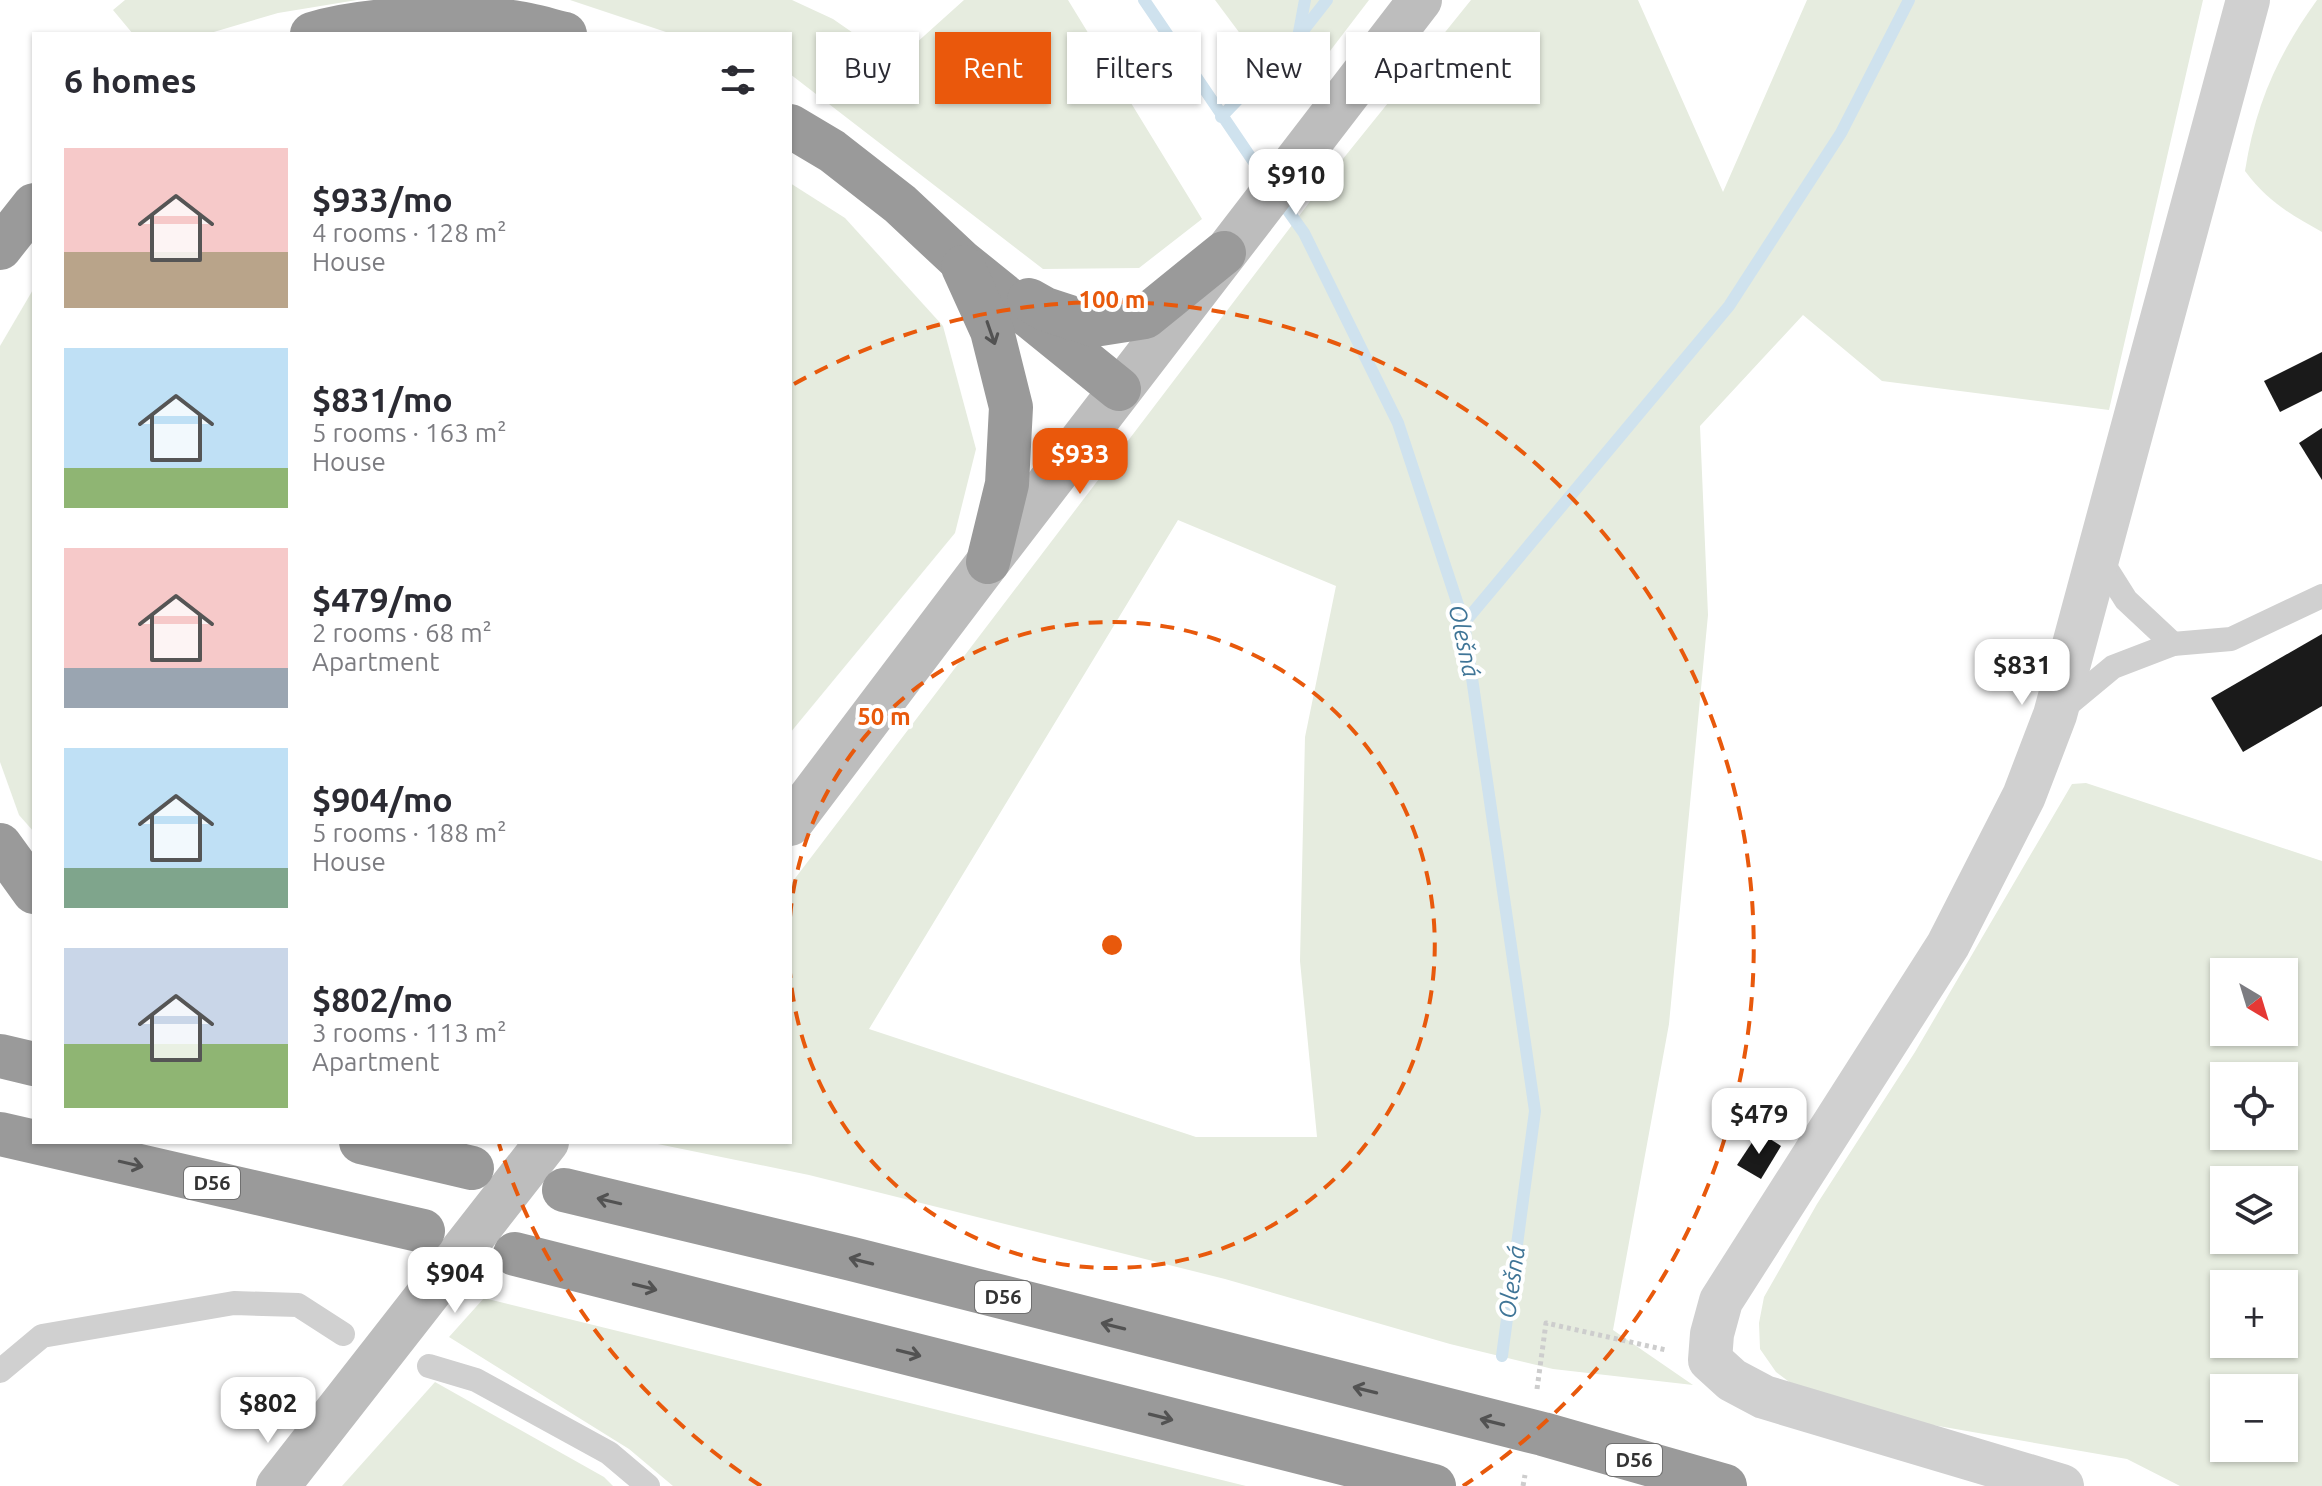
<!DOCTYPE html>
<html lang="en">
<head>
<meta charset="utf-8">
<style>
  :root { --surface:#fff; --page:#f7f7f7; --text:#2b2b33; --muted:#7c7c81; --accent:#ea580c }
  body { margin:0; font-family:Ubuntu,sans-serif; background:var(--page); color:var(--text); height:100vh; display:flex; flex-direction:column; font-size:30px; white-space:nowrap }
  * { box-sizing:border-box; margin:0 }
  p { font-size:26px; color:var(--muted) }
  .icon { flex:none; width:44px; height:44px; fill:none; stroke:currentColor; stroke-width:2; stroke-linecap:round; stroke-linejoin:round }
  .map { position:relative; flex:1; overflow:hidden }
  .details { position:absolute; left:32px; top:32px; width:760px; height:1112px; display:flex; flex-direction:column; background:var(--surface); border-radius:0px; box-shadow:0 2px 6px #0004 }
  .details>* { flex:none }
  .banner { position:absolute; left:816px; top:32px; width:760px; height:72px; display:flex; gap:16px }
  .needle { width:52px; rotate:142deg }
  .controls { position:absolute; left:2210px; top:958px; display:grid; gap:16px }
  .controls a { display:grid; place-items:center; width:88px; height:88px; border-radius:0px; background:var(--surface); box-shadow:0 2px 6px #0004; font-size:40px }
  .price { position:absolute; translate:-50% -68px; padding:0 18px; border-radius:16px; background:#fff; color:#222; font-size:26px; line-height:52px; filter:drop-shadow(0 2px 4px #0008) }
  .price::after { content:''; position:absolute; left:50%; top:48px; width:24px; height:18px; margin-left:-12px; background:inherit; clip-path:polygon(0 0,100% 0,50% 100%) }
  .price.selected { background:var(--accent); color:#fff }
  ul { padding:0; list-style:none }
  li { display:flex; align-items:center; gap:24px; height:200px; padding:0 32px }
  li span { display:grid; place-items:center; flex:none; width:224px; height:160px; border-radius:0px; color:#555 }
  li>.icon { margin-inline-start:auto }
  span .icon { width:96px; height:96px; fill:#fffc; stroke-width:1 }
  li b { font-size:34px }
  h2 { display:flex; justify-content:space-between; align-items:center; height:96px; padding:0 32px; font-size:34px }
  .pill { padding:0 28px; border-radius:0px; background:var(--surface); box-shadow:0 2px 6px #0004; font-size:28px; line-height:72px }
  .pill.selected { background:var(--accent); color:#fff }
  .map>svg:first-child { display:block }
</style>
</head>
<body>
<div class="map">
<svg width="2322" height="1486" viewBox="0 0 2322 1486">
  <rect width="100%" height="100%" fill="#fff"/>
  <g fill="#e6ecdf" fill-rule="evenodd">
    <path d="M125,0h232l-79,13 -71,21h-74l-20,-24z"/>
    <path d="M570,0h222l41,19 62,43 69,-62h104l134,219 -63,49 -96,1 -253,-195v-40h-118z"/>
    <path d="M1215,0h154l-78,102z"/>
    <path d="M1471,0h167l85,192 84,-192h396l-94,410 -227,-29 -79,-66 -103,111 8,189 -39,409 -56,306 80,55 -140,-16 -103,-25 -225,-65 -416,-104 -161,-33h142v-257l544,-715zM1178,520l158,66 -31,151 -5,224 17,176h-121l-327,-108z"/>
    <path d="M2317,0h5v232c-31,-17 -55,-31 -77,-61 10,-65 33,-117 72,-171z"/>
    <path d="M790,183l55,35 98,108 33,123 -21,84 -165,200z"/>
    <path d="M34,288v544l-15,-17 -19,-53v-416z"/>
    <path d="M2086,783l236,78v625h-142l-53,-27 -223,-39 -112,-36 -16,-12 -16,-23 -1,-26 5,-26 53,-93 98,-152 157,-268zM2224,972h60v60h-60zM2224,1076h60v60h-60zM2224,1180h60v60h-60zM2224,1284h60v60h-60zM2224,1388h60v60h-60z"/>
    <path d="M484,1298l762,188h-573l-44,-37 -180,-112z"/>
    <path d="M435,1382l169,95 9,9h-271z"/>
  </g>
  <g fill="none" stroke-linecap="round" stroke-linejoin="round">
    <g stroke="#cfe2ee" stroke-width="12">
      <path d="M1144,0l124,183"/>
      <path d="M1299,32l6,-32"/>
      <path d="M1221,117l77,-80 29,-37"/>
      <path d="M1279,198l25,35 94,190 66,200 71,488 -33,245"/>
      <path d="M1464,623l265,-317 112,-173 68,-133"/>
    </g>
  </g>
  <g fill="#1a1a1a">
    <path d="M2322,352v39l-42,21 -16,-31z"/>
    <path d="M2322,428v52l-23,-37z"/>
    <path d="M2322,634v72l-79,46 -32,-54z"/>
    <path d="M1759,1132l22,14 -20,33 -24,-14z"/>
  </g>
  <g fill="none" stroke-linecap="round" stroke-linejoin="round">
    <g stroke="#cdcdcd" stroke-width="5" stroke-dasharray="4 4" stroke-linecap="butt">
      <path d="M1537,1389l9,-66 120,27"/>
      <path d="M1523,1486l2,-11"/>
    </g>
    <g stroke="#d0d0d0" stroke-width="24">
      <path d="M2097,554l29,46 47,44"/>
      <path d="M2060,711l53,-44 60,-23 58,-5 91,-43"/>
      <path d="M429,1366l47,14 133,73 39,33"/>
      <path d="M0,1371l42,-35 192,-33 64,2 45,29"/>
    </g>
    <path stroke="#d0d0d0" stroke-width="44" d="M2062,1486l-298,-89 -32,-17 -22,-20 2,-26 9,-33 227,-356 76,-149 31,-81 193,-715"/>
    <g stroke="#bdbdbd" stroke-width="44">
      <path d="M790,824l198,-262 432,-562"/>
      <path d="M278,1486l269,-344"/>
    </g>
    <g stroke="#9a9a9a" stroke-width="44">
      <path d="M312,34c54,-17 142,-18 199,-12 18,2 37,8 54,12"/>
      <path d="M790,126l42,25 68,53 61,57 158,128"/>
      <path d="M0,248l34,-43"/>
      <path d="M963,267l29,64 19,76 -4,77 -19,78"/>
      <path d="M1029,300l16,9 49,16 51,-8 79,-64"/>
      <path d="M0,845l34,47"/>
      <path d="M0,1056l34,8"/>
      <path d="M0,1134l423,97"/>
      <path d="M361,1142l111,26"/>
      <path d="M564,1190l288,69 691,175 182,52"/>
      <path d="M515,1254l919,232"/>
    </g>
  </g>
  <defs><path id="oneway-shaft" d="M-6 0H5M1.5-3L5.5 0L1.5 3" fill="none" stroke-width="1.6" stroke-linecap="round" stroke-linejoin="round" transform="scale(2)"/></defs>
  <g stroke="#525252">
    <use href="#oneway-shaft" transform="translate(991 333) rotate(71)"/>
    <use href="#oneway-shaft" transform="translate(131 1164) rotate(13)"/>
    <use href="#oneway-shaft" transform="translate(609 1201) rotate(-167)"/>
    <use href="#oneway-shaft" transform="translate(861 1261) rotate(-166)"/>
    <use href="#oneway-shaft" transform="translate(645 1287) rotate(14)"/>
    <use href="#oneway-shaft" transform="translate(1113 1326) rotate(-166)"/>
    <use href="#oneway-shaft" transform="translate(909 1353) rotate(14)"/>
    <use href="#oneway-shaft" transform="translate(1365 1390) rotate(-166)"/>
    <use href="#oneway-shaft" transform="translate(1161 1417) rotate(14)"/>
    <use href="#oneway-shaft" transform="translate(1492 1422) rotate(-166)"/>
  </g>
  <g fill="none" stroke="#e8590c" stroke-width="4" stroke-dasharray="14 10">
    <path d="M790 917A323 323 0 1 1 790 973"/>
    <path d="M761 1486A645 645 0 0 1 499 1144M794 384A645 645 0 0 1 1463 1486"/>
  </g>
  <g text-anchor="middle" stroke-width="8" stroke-linejoin="round" paint-order="stroke">
    <g fill="#fff" stroke="#707070" stroke-width="2">
      <rect x="184" y="1167" width="56" height="32" rx="6"/>
      <rect x="975" y="1281" width="56" height="32" rx="6"/>
      <rect x="1606" y="1444" width="56" height="32" rx="6"/>
    </g>
    <g font-size="20" font-weight="bold" fill="#333">
      <text x="212" y="1190">D56</text>
      <text x="1003" y="1304">D56</text>
      <text x="1634" y="1467">D56</text>
    </g>
    <g font-size="24" font-style="italic" fill="#3f7597" stroke="#fff">
      <text transform="translate(1464 641) rotate(78)" y="8">Olešná</text>
      <text transform="translate(1512 1282) rotate(-82)" y="8">Olešná</text>
    </g>
  </g>
  <circle cx="1112" cy="945" r="12" fill="#e8590c" stroke="#fff" stroke-width="4"/>
  <g font-size="24" text-anchor="middle" font-weight="bold" fill="#e8590c" stroke="#fff" stroke-width="8" stroke-linejoin="round" paint-order="stroke">
    <text x="1112" y="308">100 m</text>
    <text x="884" y="725">50 m</text>
  </g>
</svg>
<div class="controls">
<a><svg class="needle" viewBox="-14 -14 28 28"><path d="M0-13l5 13h-10z" fill="#e53935"/><path d="M0 13l5-13h-10z" fill="#7c7c81"/></svg></a>
<a><svg class="icon" aria-label="locate" viewBox="0 0 24 24"><circle cx="12" cy="12" r="6"/><path d="M12 2v4M12 18v4M2 12h4M18 12h4"/></svg></a>
<a><svg class="icon" aria-label="layers" viewBox="0 0 24 24"><path d="M12 4l9 5-9 5-9-5zM3 14l9 5 9-5"/></svg></a>
<a>+</a>
<a>−</a>
</div>
<b class="price" style="left:1296px;top:217px">$910</b>
<b class="price selected" style="left:1080px;top:496px">$933</b>
<b class="price" style="left:2022px;top:707px">$831</b>
<b class="price" style="left:1759px;top:1156px">$479</b>
<b class="price" style="left:455px;top:1315px">$904</b>
<b class="price" style="left:268px;top:1445px">$802</b>
<div class="banner">
<a class="pill">Buy</a>
<a class="pill selected">Rent</a>
<a class="pill">Filters</a>
<a class="pill">New</a>
<a class="pill">Apartment</a>
</div>
<section class="details">
<h2>6 homes<svg class="icon" aria-label="filters" viewBox="0 0 24 24"><path d="M4 7h16M4 17h16"/><circle cx="9" cy="7" r="2"/><circle cx="15" cy="17" r="2"/></svg></h2>
<ul>
<li><span style="background:linear-gradient(#f6c9c9 65%,#b9a48a 0)"><svg class="icon" aria-label="home" viewBox="0 0 24 24"><path d="M3 11l9-7 9 7M6 9v11h12V9"/></svg></span><div><b>$933/mo</b><p>4 rooms · 128 m²</p><p>House</p></div></li>
<li><span style="background:linear-gradient(#bfe0f5 75%,#8fb573 0)"><svg class="icon" aria-label="home" viewBox="0 0 24 24"><path d="M3 11l9-7 9 7M6 9v11h12V9"/></svg></span><div><b>$831/mo</b><p>5 rooms · 163 m²</p><p>House</p></div></li>
<li><span style="background:linear-gradient(#f6c9c9 75%,#9aa5b1 0)"><svg class="icon" aria-label="home" viewBox="0 0 24 24"><path d="M3 11l9-7 9 7M6 9v11h12V9"/></svg></span><div><b>$479/mo</b><p>2 rooms · 68 m²</p><p>Apartment</p></div></li>
<li><span style="background:linear-gradient(#bfe0f5 75%,#7fa58c 0)"><svg class="icon" aria-label="home" viewBox="0 0 24 24"><path d="M3 11l9-7 9 7M6 9v11h12V9"/></svg></span><div><b>$904/mo</b><p>5 rooms · 188 m²</p><p>House</p></div></li>
<li><span style="background:linear-gradient(#c9d6e8 60%,#8fb573 0)"><svg class="icon" aria-label="home" viewBox="0 0 24 24"><path d="M3 11l9-7 9 7M6 9v11h12V9"/></svg></span><div><b>$802/mo</b><p>3 rooms · 113 m²</p><p>Apartment</p></div></li>
</ul>
</section>
</div>
</body>
</html>
